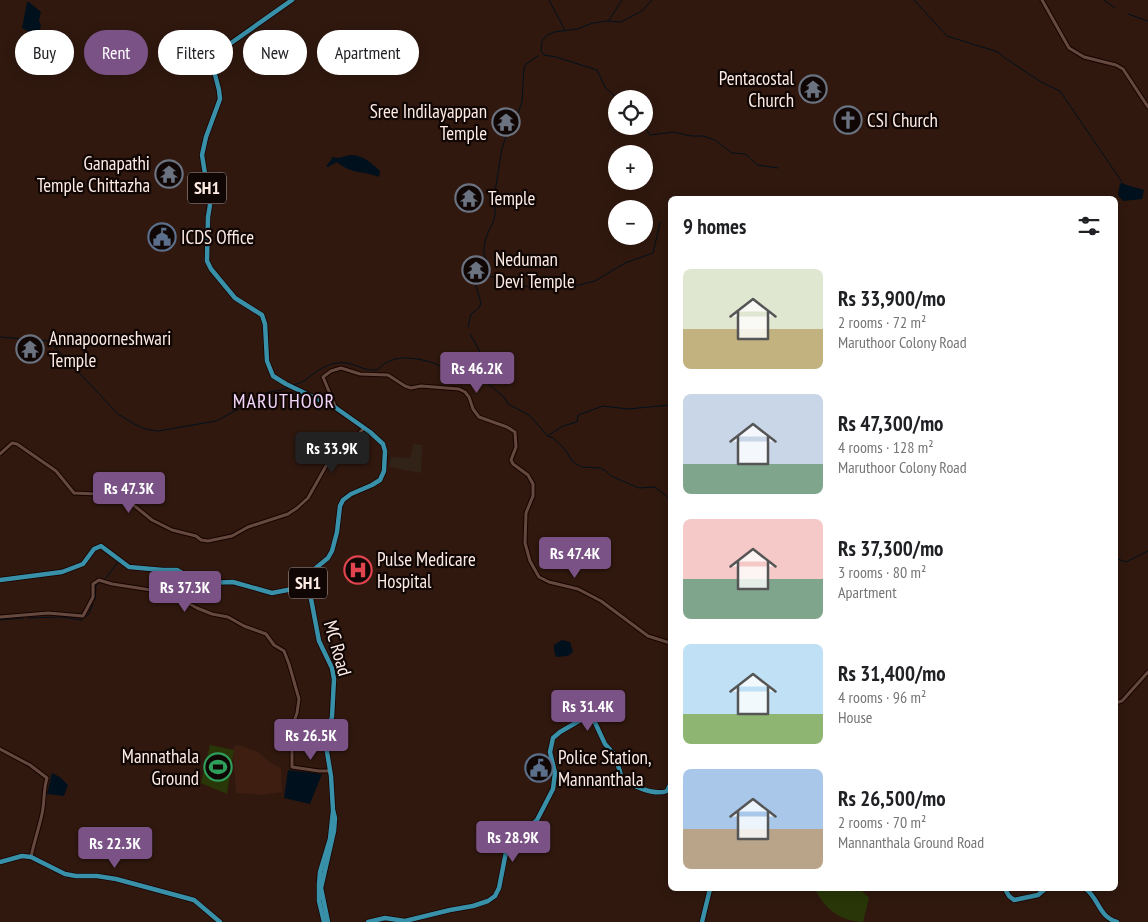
<!DOCTYPE html>
<html lang="en">
<head>
<meta charset="utf-8">
<style>
  :root { --surface:#fff; --page:#f6f6f6; --text:#202124; --muted:#757577; --accent:#7a5286 }
  body { margin:0; font-family:"PT Sans Narrow",sans-serif; background:var(--page); color:var(--text); height:100vh; display:flex; flex-direction:column; font-size:19px; white-space:nowrap }
  * { box-sizing:border-box; margin:0 }
  p { font-size:16px; color:var(--muted) }
  .icon { flex:none; width:28px; height:28px; fill:none; stroke:currentColor; stroke-width:2; stroke-linecap:round; stroke-linejoin:round }
  .map { position:relative; flex:1; overflow:hidden }
  .panel { position:absolute; left:668px; top:196px; width:450px; height:695px; display:flex; flex-direction:column; background:var(--surface); border-radius:8px; box-shadow:0 2px 12px #0003 }
  .panel>* { flex:none }
  .banner { position:absolute; left:15px; top:30px; width:475px; height:45px; display:flex; gap:10px }
  .buttons { position:absolute; left:608px; top:90px; display:grid; gap:10px }
  .buttons a { display:grid; place-items:center; width:45px; height:45px; border-radius:50%; background:var(--surface); box-shadow:0 2px 12px #0003; font-size:25px }
  .price { position:absolute; translate:-50% -42px; padding:0 11px; border-radius:5px; background:var(--accent); color:#fff; font-size:16px; line-height:32px; filter:drop-shadow(0 1px 2px #0008) }
  .price::after { content:''; position:absolute; left:50%; top:30px; width:15px; height:11px; margin-left:-8px; background:inherit; clip-path:polygon(0 0,100% 0,50% 100%) }
  .price.selected { background:#222; color:#fff }
  ul { padding:0; list-style:none }
  li { display:flex; align-items:center; gap:15px; height:125px; padding:0 15px }
  li span { display:grid; place-items:center; flex:none; width:140px; height:100px; border-radius:8px; color:#555 }
  li>.icon { margin-inline-start:auto }
  span .icon { width:60px; height:60px; fill:#fffc; stroke-width:1 }
  li b { font-size:21px }
  h2 { display:flex; justify-content:space-between; align-items:center; height:60px; padding:0 15px; font-size:21px }
  .chip { padding:0 18px; border-radius:22px; background:var(--surface); box-shadow:0 2px 12px #0003; font-size:18px; line-height:45px }
  .chip.selected { background:var(--accent); color:#fff }
  .map>svg:first-child { display:block }
</style>
</head>
<body>
<div class="map">
<svg width="1148" height="922" viewBox="0 0 1148 922">
  <rect width="100%" height="100%" fill="#30180e"/>
  <path fill="#3d1e11" d="M235,745l7,1 16,6 13,11 10,5 1,24 -21,3 -25,-2 -3,-42z"/>
  <path fill="#322318" d="M413,444l9,1 -1,28 -32,-6 2,-10 19,1z"/>
  <g fill="#293607">
    <path d="M210,745l24,5 -7,44 -26,-11z"/>
    <path d="M815,889h45l9,9 -6,24c-23,-1 -38,-13 -48,-33z"/>
  </g>
  <g fill="#00111d">
    <path d="M27,2h2l12,10 -2,8 2,6 -2,6 -6,2 -11,-6z"/>
    <path d="M350,155c14,0 21,8 30,16l-1,6c-17,-7 -27,-2 -42,-15l-9,5 -2,-1 6,-7 -1,-2 7,1z"/>
    <path d="M1120,183l24,7 -2,9 -19,2 -5,-6z"/>
    <path d="M562,640l8,2 3,10 -5,4 -12,1 -2,-6v-6z"/>
    <path d="M288,770l34,4 -12,30 -26,-6z"/>
    <path d="M52,773l8,4 8,8 -4,11 -17,-2z"/>
  </g>
  <g fill="none" stroke-linecap="round" stroke-linejoin="round">
    <g stroke="#00111d" stroke-width="1">
      <path d="M549,0l16,30"/>
      <path d="M914,0l33,36 51,16 7,6 36,24 19,9 64,94"/>
      <path d="M1104,0l11,8"/>
      <path d="M1128,14l20,7"/>
      <path d="M609,20l13,-20"/>
      <path d="M618,99l-13,-12 -8,-17 -41,-13 -12,-2 -3,-4 1,-10 4,-5 8,-4 23,-3 16,-6 14,-2 14,1 21,-11 10,-11"/>
      <path d="M644,126l6,9 24,-3 17,4h12l12,4 17,13 13,1 4,3"/>
      <path d="M751,159l6,6 21,3"/>
      <path d="M495,192l7,-44 6,-17 8,-12 6,-17 2,-34 2,-4 12,-8"/>
      <path d="M482,274l54,15 38,-3 21,-5 30,-18 28,-10 7,-30"/>
      <path d="M468,327l3,-13 8,-6 2,-5 -6,-21 15,-15c-2,-6 -6,-10 -6,-15 -1,-11 5,-21 9,-30 3,-6 2,-13 2,-20"/>
      <path d="M0,337l49,4 69,73 16,10 11,5 13,2 58,-10 36,-19 13,-9 20,-4 4,-2"/>
      <path d="M473,371l31,26 4,7 21,11 19,21 5,2 11,10 9,14 9,5 18,1 6,3 5,5 28,12 16,-1 15,12"/>
      <path d="M293,385c3,-1 8,-2 11,-4 13,-10 25,-20 42,-18 12,2 18,8 31,7 4,-3 8,-8 13,-9 12,-6 33,-2 46,3 4,2 6,4 10,4 11,2 17,-2 27,3l2,-10 6,-1 2,-3 -13,-23"/>
      <path d="M549,435l14,-9 14,-4 1,-7 25,-9 25,3 42,-4"/>
      <path d="M1115,558l11,4 22,-11"/>
      <path d="M106,578l12,-16"/>
      <path d="M95,600l1,-15 4,-3"/>
      <path d="M28,618l34,-1 19,3 8,-6 4,-10"/>
      <path d="M0,620l23,-2"/>
      <path d="M21,761l24,18"/>
      <path d="M1078,890l1,-1"/>
    </g>
    <g stroke="#170300" stroke-width="5">
      <g id="minor">
        <path d="M1042,0l27,48 15,9 32,8 7,4 25,38"/>
        <path d="M336,408l-13,-31 8,-6 10,-3 19,6 28,1 17,11 6,2 10,-2 38,3 6,3 4,5 4,12 6,8 28,10 8,5 1,15 -5,13 2,4 15,11 5,9v12l-7,17 -1,30 5,18 9,16 10,5 29,7 23,12 47,35 22,7"/>
        <path d="M0,454l12,-11 5,1 39,27 18,22 47,2 31,25 20,10 24,6 5,4 7,1 24,-5 16,-9 40,-13 9,-6 11,-10 18,-32 4,-9 7,-10 3,-3 13,-4 11,-12"/>
        <path d="M0,617l48,-4 35,3 10,-19v-13l6,-4 13,4 52,8 11,4 22,12 15,6 16,3 16,9 22,8 8,11 10,6 5,13 10,35 -2,14 -5,14v40l27,4h11"/>
        <path d="M1115,703l7,-2 26,-29"/>
        <path d="M0,749l30,16 17,13c-4,13 -2,22 -5,36 -3,14 -8,28 -11,43"/>
      </g>
    </g>
    <g stroke="#170300" stroke-width="6">
      <g id="major">
        <path d="M292,0l-68,48 -9,11 -2,8 6,23 1,9 -14,38 -4,18 8,50 -2,12 -1,44 4,8 24,29 27,17 3,9 2,37 6,15 13,8 50,24 34,24 13,12 2,7 -1,20 -4,9 -8,5 -21,9 -8,6 -3,6 -3,26 -5,19 -4,7 -17,14 -3,11 11,58 13,27 2,11 -2,38 -7,23 6,36 2,34 2,8 -1,13 -13,57 7,34"/>
        <path d="M0,580l62,-8 21,-8 11,-15 7,-3 28,21 34,3h14l12,7 17,6 27,-1 39,11 36,-7"/>
        <path d="M0,862l22,-6 9,1 34,17 11,2h21l19,3 78,21 26,22"/>
        <path d="M1005,889l4,7 5,4 24,-5 7,-6"/>
        <path d="M1086,889c13,10 13,28 31,33"/>
        <path d="M324,922l-5,-21v-17l1,-12 10,-33 3,-28"/>
        <path d="M368,922l17,-4 20,3 45,-11 23,-4 15,-5 7,-5 4,-8 8,-41 5,-6 12,-9 13,-12 16,-31 2,-16 -5,-21 3,-14 7,-6 31,-18 14,30 10,11 7,24c11,7 32,17 45,12l3,-6"/>
        <path d="M702,922l8,-33"/>
      </g>
    </g>
    <use href="#minor" stroke="#66493e" stroke-width="3"/>
    <use href="#major" stroke="#3890a9" stroke-width="4.5"/>
  </g>
  <defs>
    <g id="temple-ring" transform="scale(1.4375)"><circle r="9.5" fill="#100604" stroke="#6b7280" stroke-width="1.5"/><path d="M0-6L5-2H3V0L6.5 2.5H4V6H1.5V3h-3V6H-4V2.5H-6.5L-3 0V-2H-5Z" fill="#6b7280"/></g>
    <g id="church-ring" transform="scale(1.4375)"><circle r="9.5" fill="#100604" stroke="#6b7280" stroke-width="1.5"/><path d="M-1.2-6h2.4v3.5h3.3v2.4h-3.3V6h-2.4V-.1h-3.3v-2.4h3.3Z" fill="#6b7280"/></g>
    <g id="civic-ring" transform="scale(1.4375)"><circle r="9.5" fill="#100604" stroke="#5c6f8a" stroke-width="1.5"/><path d="M-.6-6.5H3V-4.5H.6V-3L4-1V1h2V6H-6V1h2V-1L-.6-3ZM-1.2 2.5V6h2.4V2.5Z" fill="#5c6f8a"/></g>
    <g id="hospital-ring" transform="scale(1.4375)"><circle r="9.5" fill="#100604" stroke="#e0444e" stroke-width="1.5"/><path d="M-5-5h3v3.5h4V-5h3V5h-3V1.5h-4V5h-3Z" fill="#e0444e"/></g>
    <g id="stadium-ring" transform="scale(1.4375)"><circle r="9.5" fill="#100604" stroke="#2e9e5b" stroke-width="1.5"/><path d="M0-5a6.5 5 0 1 0 0 10a6.5 5 0 1 0 0-10ZM-3.5-1.8h7v3.6h-7Z" fill="#2e9e5b"/></g>
  </defs>
  <g fill-rule="evenodd">
    <use href="#temple-ring" x="813" y="89"/>
    <use href="#church-ring" x="848" y="120"/>
    <use href="#temple-ring" x="506" y="122"/>
    <use href="#temple-ring" x="169" y="174"/>
    <use href="#temple-ring" x="469" y="198"/>
    <use href="#civic-ring" x="162" y="237"/>
    <use href="#temple-ring" x="476" y="270"/>
    <use href="#temple-ring" x="30" y="349"/>
    <use href="#hospital-ring" x="358" y="570"/>
    <use href="#stadium-ring" x="218" y="767"/>
    <use href="#civic-ring" x="539" y="768"/>
  </g>
  <g text-anchor="middle" stroke-width="4.5" stroke-linejoin="round" paint-order="stroke">
    <g fill="#100604" stroke="#b6a6a1" stroke-width="1">
      <rect x="188" y="172.5" width="38" height="31" rx="4"/>
      <rect x="289" y="567.5" width="38" height="31" rx="4"/>
    </g>
    <g font-size="18" font-weight="bold" fill="#fdebe4">
      <text x="207" y="194">SH1</text>
      <text x="308" y="589">SH1</text>
    </g>
    <g font-size="19" fill="#fdebe4" stroke="#100604" text-anchor="start">
      <text x="794" y="85" text-anchor="end">Pentacostal<tspan x="794" dy="22">Church</tspan></text>
      <text x="487" y="118" text-anchor="end">Sree Indilayappan<tspan x="487" dy="22">Temple</tspan></text>
      <text x="867" y="127">CSI Church</text>
      <text x="150" y="170" text-anchor="end">Ganapathi<tspan x="150" dy="22">Temple Chittazha</tspan></text>
      <text x="488" y="205">Temple</text>
      <text x="181" y="244">ICDS Office</text>
      <text x="495" y="266">Neduman<tspan x="495" dy="22">Devi Temple</tspan></text>
      <text x="49" y="345">Annapoorneshwari<tspan x="49" dy="22">Temple</tspan></text>
      <text x="377" y="566">Pulse Medicare<tspan x="377" dy="22">Hospital</tspan></text>
      <text x="199" y="763" text-anchor="end">Mannathala<tspan x="199" dy="22">Ground</tspan></text>
      <text x="558" y="764">Police Station,<tspan x="558" dy="22">Mannanthala</tspan></text>
    </g>
    <g font-size="19" fill="#fdebe4" stroke="#100604">
      <text transform="translate(338 648) rotate(74)" y="7">MC Road</text>
    </g>
    <g font-size="20" letter-spacing="1" fill="#f4d5fb" stroke="#100604">
      <text x="284" y="408">MARUTHOOR</text>
    </g>
  </g>
</svg>
<div class="buttons">
<a><svg class="icon" aria-label="locate" viewBox="0 0 24 24"><circle cx="12" cy="12" r="6"/><path d="M12 2v4M12 18v4M2 12h4M18 12h4"/></svg></a>
<a>+</a>
<a>−</a>
</div>
<b class="price" style="left:477px;top:394px">Rs 46.2K</b>
<b class="price selected" style="left:332px;top:474px">Rs 33.9K</b>
<b class="price" style="left:129px;top:514px">Rs 47.3K</b>
<b class="price" style="left:575px;top:579px">Rs 47.4K</b>
<b class="price" style="left:185px;top:613px">Rs 37.3K</b>
<b class="price" style="left:588px;top:732px">Rs 31.4K</b>
<b class="price" style="left:311px;top:761px">Rs 26.5K</b>
<b class="price" style="left:513px;top:863px">Rs 28.9K</b>
<b class="price" style="left:115px;top:869px">Rs 22.3K</b>
<div class="banner">
<a class="chip">Buy</a>
<a class="chip selected">Rent</a>
<a class="chip">Filters</a>
<a class="chip">New</a>
<a class="chip">Apartment</a>
</div>
<section class="panel">
<h2>9 homes<svg class="icon" aria-label="filters" viewBox="0 0 24 24"><path d="M4 7h16M4 17h16"/><circle cx="9" cy="7" r="2"/><circle cx="15" cy="17" r="2"/></svg></h2>
<ul>
<li><span style="background:linear-gradient(#dfe7d0 60%,#c2b280 0)"><svg class="icon" aria-label="home" viewBox="0 0 24 24"><path d="M3 11l9-7 9 7M6 9v11h12V9"/></svg></span><div><b>Rs 33,900/mo</b><p>2 rooms · 72 m²</p><p>Maruthoor Colony Road</p></div></li>
<li><span style="background:linear-gradient(#c9d6e8 70%,#7fa58c 0)"><svg class="icon" aria-label="home" viewBox="0 0 24 24"><path d="M3 11l9-7 9 7M6 9v11h12V9"/></svg></span><div><b>Rs 47,300/mo</b><p>4 rooms · 128 m²</p><p>Maruthoor Colony Road</p></div></li>
<li><span style="background:linear-gradient(#f6c9c9 60%,#7fa58c 0)"><svg class="icon" aria-label="home" viewBox="0 0 24 24"><path d="M3 11l9-7 9 7M6 9v11h12V9"/></svg></span><div><b>Rs 37,300/mo</b><p>3 rooms · 80 m²</p><p>Apartment</p></div></li>
<li><span style="background:linear-gradient(#bfe0f5 70%,#8fb573 0)"><svg class="icon" aria-label="home" viewBox="0 0 24 24"><path d="M3 11l9-7 9 7M6 9v11h12V9"/></svg></span><div><b>Rs 31,400/mo</b><p>4 rooms · 96 m²</p><p>House</p></div></li>
<li><span style="background:linear-gradient(#a9c7e8 60%,#b9a48a 0)"><svg class="icon" aria-label="home" viewBox="0 0 24 24"><path d="M3 11l9-7 9 7M6 9v11h12V9"/></svg></span><div><b>Rs 26,500/mo</b><p>2 rooms · 70 m²</p><p>Mannanthala Ground Road</p></div></li>
</ul>
</section>
</div>
</body>
</html>
